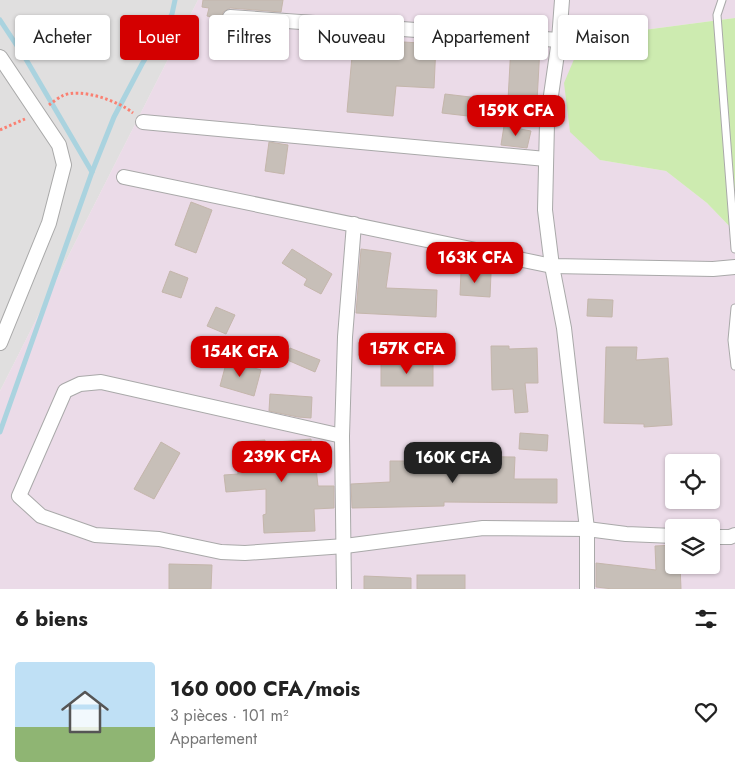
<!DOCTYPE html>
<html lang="fr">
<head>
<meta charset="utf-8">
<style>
  :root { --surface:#fff; --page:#f2f2f2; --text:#222; --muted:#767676; --accent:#d40000 }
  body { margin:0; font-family:Jost,sans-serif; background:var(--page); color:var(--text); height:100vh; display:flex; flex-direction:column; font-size:19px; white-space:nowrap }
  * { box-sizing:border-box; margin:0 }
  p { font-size:16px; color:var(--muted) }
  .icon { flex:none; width:28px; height:28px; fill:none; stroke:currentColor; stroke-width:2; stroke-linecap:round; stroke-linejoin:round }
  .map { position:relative; height:589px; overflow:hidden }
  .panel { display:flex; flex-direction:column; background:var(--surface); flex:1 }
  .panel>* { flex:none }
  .top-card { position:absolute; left:15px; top:15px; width:705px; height:45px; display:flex; gap:10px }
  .controls { position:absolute; left:665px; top:454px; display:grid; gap:10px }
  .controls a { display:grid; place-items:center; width:55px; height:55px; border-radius:5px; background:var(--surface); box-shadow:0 1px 4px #0004; font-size:25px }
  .price { position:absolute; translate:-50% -42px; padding:0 11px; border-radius:10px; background:var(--accent); color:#fff; font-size:16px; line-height:32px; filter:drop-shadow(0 1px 2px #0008) }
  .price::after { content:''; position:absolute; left:50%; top:30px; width:15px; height:11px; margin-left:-8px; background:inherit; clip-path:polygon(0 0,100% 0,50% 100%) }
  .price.current { background:#222; color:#fff }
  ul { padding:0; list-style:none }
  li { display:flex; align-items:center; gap:15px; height:125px; padding:0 15px }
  li span { display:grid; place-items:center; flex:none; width:140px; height:100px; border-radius:5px; color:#555 }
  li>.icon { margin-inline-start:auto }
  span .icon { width:60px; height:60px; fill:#fffc; stroke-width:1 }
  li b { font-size:21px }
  h2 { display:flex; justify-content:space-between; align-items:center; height:60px; padding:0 15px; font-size:21px }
  .pill { padding:0 18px; border-radius:5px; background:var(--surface); box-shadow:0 1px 4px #0004; font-size:18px; line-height:45px }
  .pill.current { background:var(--accent); color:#fff }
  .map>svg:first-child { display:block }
</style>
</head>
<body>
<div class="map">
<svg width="735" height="589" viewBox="0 0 735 589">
  <rect width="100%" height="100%" fill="#f2efe9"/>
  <path fill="#e0dfdf" d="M0,0h198l-198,391z"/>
  <path fill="#ebdbe8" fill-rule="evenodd" d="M198,0h537v18l-152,20 17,122 66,11 41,32 28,29v357h-735v-198zM674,462h37v38h-37zM674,528h37v37h-37z"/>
  <path fill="#cdebb0" d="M735,18v214l-28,-29 -41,-32 -66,-11 -30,-28 -6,-49 19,-45z"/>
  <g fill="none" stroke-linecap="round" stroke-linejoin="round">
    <g stroke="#aad3df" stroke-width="5">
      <path d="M0,20l27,41 65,111"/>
      <path d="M0,432l92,-260 22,-55 28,-53 30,-50 3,-14"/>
    </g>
  </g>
  <g fill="#c7bfb8" stroke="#c4b6ab">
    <path d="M203,0h80l-2,12 -51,-4 -7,4 -1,7 -15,-3 2,-8 -7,-1z"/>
    <path d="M354,34l33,3v4l49,3 -2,44 -38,-2 -3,30 -46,-4z"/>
    <path d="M511,45l29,2 -3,54 -29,-1z"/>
    <path d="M445,94l42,5 -2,19 -43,-5z"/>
    <path d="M504,126l27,5 -4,17 -26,-3z"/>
    <path d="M269,142l19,3 -4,29 -19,-3z"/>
    <path d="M191,202l21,8 -16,43 -21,-8z"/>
    <path d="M292,249l40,25 -11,20 -17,-9 3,-6 -25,-16z"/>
    <path d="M361,249l30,4 -5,35 51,2 -1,27 -80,-4z"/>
    <path d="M170,271l18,7 -7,20 -19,-6z"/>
    <path d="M461,271l30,2 -1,24 -30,-2z"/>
    <path d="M588,299l25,1 -1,17 -25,-1z"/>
    <path d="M216,307l19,8 -9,19 -19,-8z"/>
    <path d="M491,346h18v3l28,-1 1,35h-13l3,29 -13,1 -2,-24 -21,1z"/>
    <path d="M606,347h31l-1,13 32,-2 4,67 -28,2v-3l-40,-1z"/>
    <path d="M290,348l30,12 -5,12 -30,-13z"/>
    <path d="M227,360l34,10 -7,26 -34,-10z"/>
    <rect x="381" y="364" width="52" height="22"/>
    <path d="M270,394l42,3 -1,21 -13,-1 -29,-6z"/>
    <path d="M520,433l28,2 -1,16 -28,-2z"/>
    <path d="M311,439l1,19h3l3,28h16v22l-20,1 1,22 -51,2 -1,-18 3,-1v-25l-40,3 -2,-17 14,-1 -1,-32 28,-2v3z"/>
    <path d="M161,442l19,11 -26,46 -20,-10z"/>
    <path d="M443,454l1,2 71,1 -1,22h43v24l-113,-1v4l-92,2 -1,-24 39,-2v-21h32v-4z"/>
    <path d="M674,545v20h6l1,24h-68l-17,-2v-24l60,7 -1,-24z"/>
    <path d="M169,564l43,1 -1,24h-42z"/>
    <rect x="417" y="575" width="48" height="14"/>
    <path d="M364,576l47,2v11h-47z"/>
  </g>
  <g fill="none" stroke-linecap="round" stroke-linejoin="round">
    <g stroke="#a9a9a9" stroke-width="9">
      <g id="service">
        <path d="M722,0l-5,15 18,234"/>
        <path d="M735,308l-3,32 3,26"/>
      </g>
    </g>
    <g stroke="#a9a9a9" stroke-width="16">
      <g id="minor">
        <path d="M562,0l-3,40 -12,83 -2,87 7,56 12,62 23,201v60"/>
        <path d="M230,17l329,23"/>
        <path d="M0,57l59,88 5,20 -15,58 -49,120"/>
        <path d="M143,122l403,37"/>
        <path d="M124,177l428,89 161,3 22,-2"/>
        <path d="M342,436l-241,-54 -21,2 -15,7 -46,105 22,20 54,19 64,4 62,13 24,1 100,-7 138,-18 104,1 39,5 48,2"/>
        <path d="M711,537h19l5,-2"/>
        <path d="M344,589l-2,-153 3,-99 9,-113"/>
      </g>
    </g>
    <g stroke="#fa8072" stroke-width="3" stroke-dasharray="2.5 2.5" stroke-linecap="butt">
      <path d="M49,105c4,-3 9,-7 13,-9 17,-9 57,5 71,17"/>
      <path d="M0,130l25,-11"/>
    </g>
    <use href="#service" stroke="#fff" stroke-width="7"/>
    <use href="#minor" stroke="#fff" stroke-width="14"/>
  </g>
</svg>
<div class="controls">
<a><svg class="icon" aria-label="locate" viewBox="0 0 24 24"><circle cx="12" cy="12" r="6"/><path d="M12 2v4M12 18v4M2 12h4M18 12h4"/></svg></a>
<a><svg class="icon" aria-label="layers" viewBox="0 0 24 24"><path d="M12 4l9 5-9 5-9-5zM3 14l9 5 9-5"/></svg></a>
</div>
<b class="price" style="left:516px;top:137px">159K CFA</b>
<b class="price" style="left:475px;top:284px">163K CFA</b>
<b class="price" style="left:407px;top:375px">157K CFA</b>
<b class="price" style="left:240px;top:378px">154K CFA</b>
<b class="price" style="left:282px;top:483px">239K CFA</b>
<b class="price current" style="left:453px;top:484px">160K CFA</b>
<div class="top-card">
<a class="pill">Acheter</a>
<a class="pill current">Louer</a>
<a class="pill">Filtres</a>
<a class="pill">Nouveau</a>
<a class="pill">Appartement</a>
<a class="pill">Maison</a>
</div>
</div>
<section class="panel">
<h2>6 biens<svg class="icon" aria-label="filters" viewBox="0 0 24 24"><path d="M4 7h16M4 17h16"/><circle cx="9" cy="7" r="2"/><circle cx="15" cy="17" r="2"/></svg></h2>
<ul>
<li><span style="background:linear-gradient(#bfe0f5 65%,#8fb573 0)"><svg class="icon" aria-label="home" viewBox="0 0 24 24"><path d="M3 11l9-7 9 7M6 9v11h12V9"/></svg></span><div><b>160 000 CFA/mois</b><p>3 pièces · 101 m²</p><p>Appartement</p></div><svg class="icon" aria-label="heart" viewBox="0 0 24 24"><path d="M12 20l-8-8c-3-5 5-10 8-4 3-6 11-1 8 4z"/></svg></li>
</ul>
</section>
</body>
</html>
